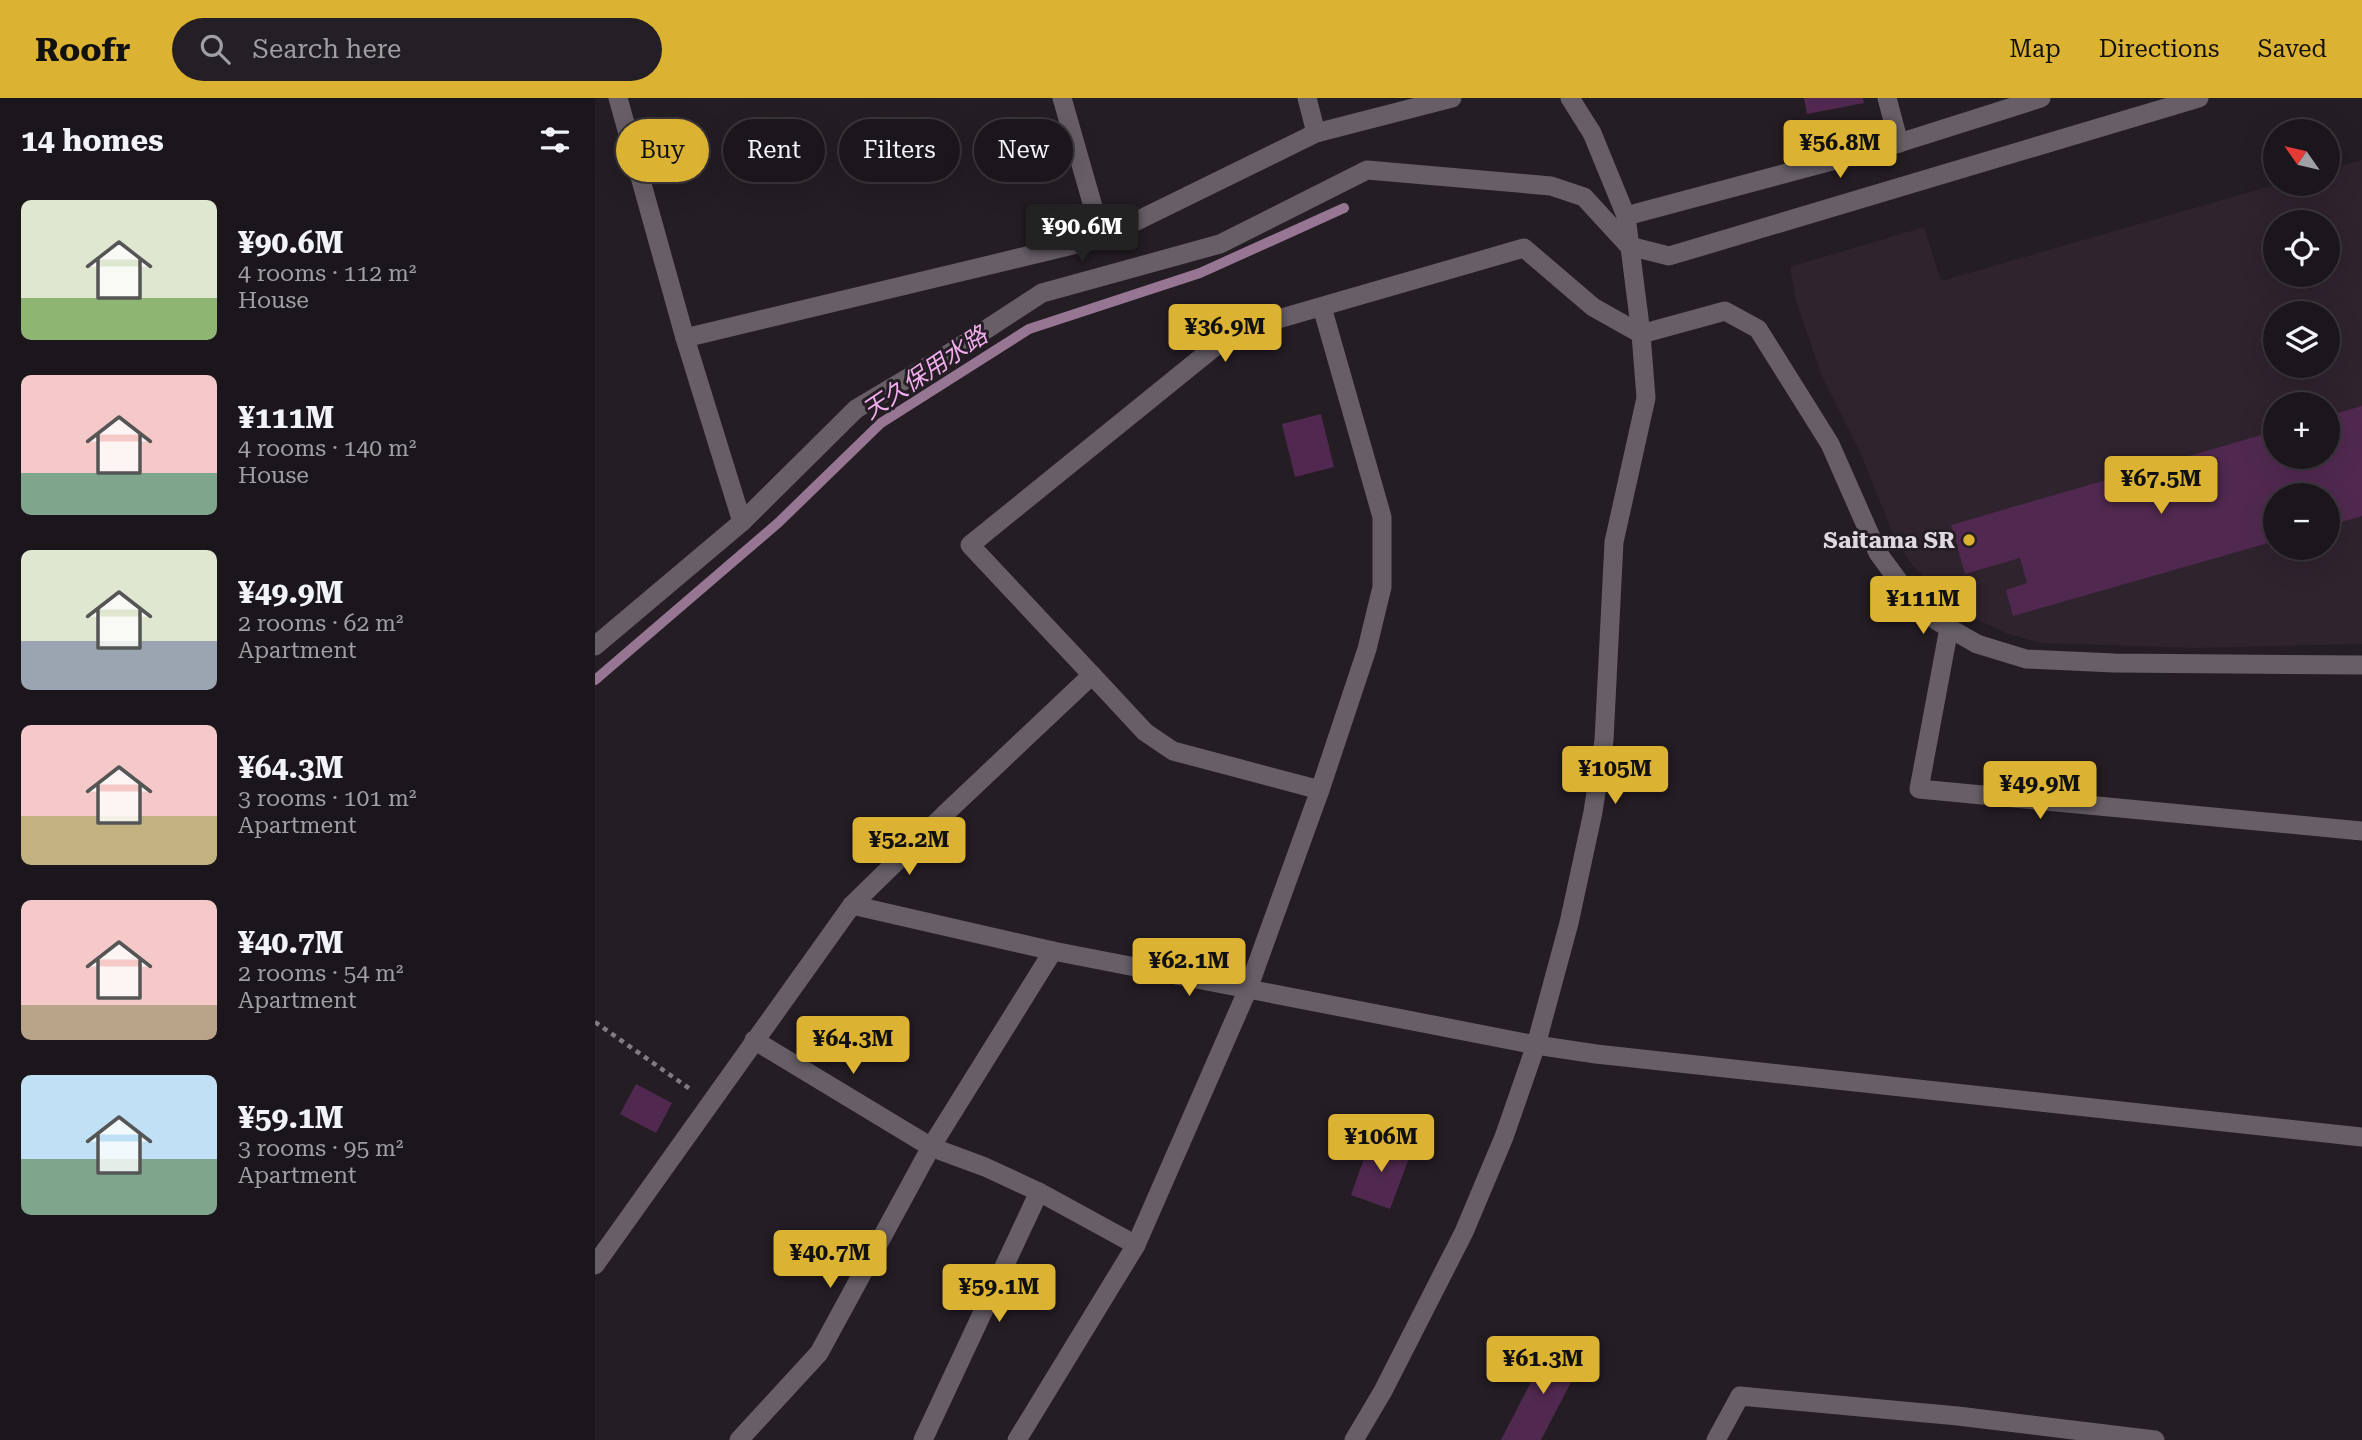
<!DOCTYPE html>
<html lang="en">
<head>
<meta charset="utf-8">
<style>
  :root { --surface:#1b161b; --page:#241f24; --text:#f1f3f6; --muted:#a09fa3; --line:#39353a; --accent:#dcb233 }
  body { margin:0; font-family:"Roboto Serif","Noto Sans JP",serif; background:var(--page); color:var(--text); height:100vh; display:flex; flex-direction:column; font-size:26px; white-space:nowrap }
  * { box-sizing:border-box; margin:0 }
  p { font-size:23px; color:var(--muted) }
  .icon { flex:none; width:38px; height:38px; fill:none; stroke:currentColor; stroke-width:2; stroke-linecap:round; stroke-linejoin:round }
  .map { position:relative; flex:1; overflow:hidden }
  .sheet { display:flex; flex-direction:column; background:var(--surface); width:595px }
  .sheet>* { flex:none }
  .top-card { position:absolute; left:21px; top:21px; width:665px; height:63px; display:flex; gap:14px }
  .needle { width:46px; rotate:304deg }
  .buttons { position:absolute; left:1668px; top:21px; display:grid; gap:14px }
  .buttons a { display:grid; place-items:center; width:77px; height:77px; border-radius:50%; background:var(--surface); box-shadow:0 7px 28px #0002,0 0 0 2px var(--line); font-size:35px }
  .price { position:absolute; translate:-50% -60px; padding:0 16px; border-radius:7px; background:var(--accent); color:#111; font-size:23px; line-height:46px; filter:drop-shadow(0 2px 4px #0008) }
  .price::after { content:''; position:absolute; left:50%; top:42px; width:21px; height:16px; margin-left:-10px; background:inherit; clip-path:polygon(0 0,100% 0,50% 100%) }
  .price.selected { background:#222; color:#fff }
  ul { padding:0; list-style:none }
  li { display:flex; align-items:center; gap:21px; height:175px; padding:0 21px }
  li span { display:grid; place-items:center; flex:none; width:196px; height:140px; border-radius:10px; color:#555 }
  li>.icon { margin-inline-start:auto }
  span .icon { width:84px; height:84px; fill:#fffc; stroke-width:1 }
  li b { font-size:30px }
  h2 { display:flex; justify-content:space-between; align-items:center; height:84px; padding:0 21px; font-size:30px }
  .chip { padding:0 24px; border-radius:32px; background:var(--surface); box-shadow:0 7px 28px #0002,0 0 0 2px var(--line); font-size:24px; line-height:63px }
  .chip.selected { background:var(--accent); color:#111 }
  header { display:flex; align-items:center; gap:42px; box-sizing:border-box; height:98px; padding:0 35px; background:var(--accent); color:#111 }
  header strong { font-size:33px }
  nav { display:flex; gap:38px; margin-inline-start:auto; font-size:24px }
  .search { width:490px; height:63px; background:var(--page); display:flex; align-items:center; gap:18px; box-sizing:border-box; padding:0 24px; border-radius:38px; color:var(--muted); font-size:26px }
  main { display:flex; flex:1; min-height:0 }
  .map>svg:first-child { display:block }
</style>
</head>
<body>
<header>
<strong>Roofr</strong>
<div class="search"><svg class="icon" aria-label="search" viewBox="0 0 24 24"><circle cx="10" cy="10" r="6"/><path d="M15 15l6 6"/></svg>Search here</div>
<nav><a>Map</a><a>Directions</a><a>Saved</a></nav>
</header>
<main>
<section class="sheet">
<h2>14 homes<svg class="icon" aria-label="filters" viewBox="0 0 24 24"><path d="M4 7h16M4 17h16"/><circle cx="9" cy="7" r="2"/><circle cx="15" cy="17" r="2"/></svg></h2>
<ul>
<li><span style="background:linear-gradient(#dfe7d0 70%,#8fb573 0)"><svg class="icon" aria-label="home" viewBox="0 0 24 24"><path d="M3 11l9-7 9 7M6 9v11h12V9"/></svg></span><div><b>¥90.6M</b><p>4 rooms · 112 m²</p><p>House</p></div></li>
<li><span style="background:linear-gradient(#f6c9c9 70%,#7fa58c 0)"><svg class="icon" aria-label="home" viewBox="0 0 24 24"><path d="M3 11l9-7 9 7M6 9v11h12V9"/></svg></span><div><b>¥111M</b><p>4 rooms · 140 m²</p><p>House</p></div></li>
<li><span style="background:linear-gradient(#dfe7d0 65%,#9aa5b1 0)"><svg class="icon" aria-label="home" viewBox="0 0 24 24"><path d="M3 11l9-7 9 7M6 9v11h12V9"/></svg></span><div><b>¥49.9M</b><p>2 rooms · 62 m²</p><p>Apartment</p></div></li>
<li><span style="background:linear-gradient(#f6c9c9 65%,#c2b280 0)"><svg class="icon" aria-label="home" viewBox="0 0 24 24"><path d="M3 11l9-7 9 7M6 9v11h12V9"/></svg></span><div><b>¥64.3M</b><p>3 rooms · 101 m²</p><p>Apartment</p></div></li>
<li><span style="background:linear-gradient(#f6c9c9 75%,#b9a48a 0)"><svg class="icon" aria-label="home" viewBox="0 0 24 24"><path d="M3 11l9-7 9 7M6 9v11h12V9"/></svg></span><div><b>¥40.7M</b><p>2 rooms · 54 m²</p><p>Apartment</p></div></li>
<li><span style="background:linear-gradient(#bfe0f5 60%,#7fa58c 0)"><svg class="icon" aria-label="home" viewBox="0 0 24 24"><path d="M3 11l9-7 9 7M6 9v11h12V9"/></svg></span><div><b>¥59.1M</b><p>3 rooms · 95 m²</p><p>Apartment</p></div></li>
</ul>
</section>
<div class="map">
<svg width="1767" height="1342" viewBox="0 0 1767 1342">
  <rect width="100%" height="100%" fill="#241d24"/>
  <path fill="#2f232e" fill-rule="evenodd" d="M1767,62v484l-167,4 -154,-5 -33,-9 -28,-13 -24,-15 -25,-21 -22,-24 -16,-27 -32,-80 -38,-75 -27,-78 -6,-34 134,-40 17,54 337,-97h49l1,-14zM1680,124h52v53h-52zM1680,215h52v53h-52zM1680,306h52v53h-52zM1680,397h52v53h-52z"/>
  <g fill="none" stroke-linecap="round" stroke-linejoin="round">
    <path stroke="#977694" stroke-width="10" d="M0,582l183,-157 103,-100 148,-94 171,-56 144,-65"/>
  </g>
  <g fill="#512950">
    <path d="M1209,0h59l1,5 -57,11z"/>
    <path d="M1767,308v110l-35,10v-31h-52v46l-262,75 -7,-26 21,-7 -7,-25 -55,16 -14,-49 324,-94v26h52v-41z"/>
    <path d="M726,316l13,53 -39,10 -13,-53z"/>
    <path d="M41,986l36,19 -16,30 -36,-19z"/>
    <path d="M776,1041l40,14 -21,56 -39,-14z"/>
    <path d="M955,1247l32,16 -41,79h-40z"/>
  </g>
  <g fill="none" stroke-linecap="round" stroke-linejoin="round">
    <path stroke="#827c82" stroke-width="4.5" stroke-dasharray="5 5" stroke-linecap="butt" d="M0,924l95,67"/>
    <path stroke="#675e66" stroke-width="19" d="M0,548l147,-124 114,-113 94,-56 92,-60 178,-49 147,-74 184,16 33,11 45,49 40,10 530,-158"/>
    <g stroke="#675e66" stroke-width="19">
      <path d="M23,0l67,240 57,184"/>
      <path d="M467,0l40,140"/>
      <path d="M712,0l9,35"/>
      <path d="M1292,0l12,45"/>
      <path d="M1031,118l273,-73 142,-45"/>
      <path d="M90,240l417,-100 214,-105 136,-35"/>
      <path d="M1354,530l-30,161 443,42"/>
      <path d="M497,577l-122,-130 263,-213 291,-84 69,59 48,27 84,-23 33,18 72,115 48,109 33,45 26,23 40,23 49,15 88,4 248,2"/>
      <path d="M257,807l201,46 483,94 60,9 766,83"/>
      <path d="M159,942l177,107 54,20 54,25 97,53"/>
      <path d="M0,1167l257,-360 96,-94 144,-136 53,57 28,19 147,39"/>
      <path d="M144,1342l80,-87 112,-206 122,-196"/>
      <path d="M328,1342l116,-248"/>
      <path d="M422,1342l119,-195 112,-256 72,-199 47,-141 15,-62v-70l-60,-210"/>
      <path d="M759,1342l29,-49 81,-159 40,-95 32,-92 33,-122 24,-111 11,-72 10,-198 32,-144 -5,-64 -15,-118 -34,-83"/>
      <path d="M1121,1342l24,-44 218,20 197,24"/>
    </g>
    <path stroke="#675e66" stroke-width="19" d="M975,0l22,35"/>
  </g>
  <circle fill="#dcb233" stroke="#241d24" stroke-width="2.5" cx="1374" cy="442" r="7"/>
  <g text-anchor="middle" stroke-width="6" stroke-linejoin="round" paint-order="stroke">
    <g font-size="23" font-weight="bold" fill="#ded9de" stroke="#241d24" text-anchor="end">
      <text x="1360" y="450">Saitama SR</text>
    </g>
    <g font-size="24" font-style="italic" fill="#f0acec" stroke="#241d24">
      <text transform="translate(330 275) rotate(-34)" y="8">天久保用水路</text>
    </g>
  </g>
</svg>
<div class="buttons">
<a><svg class="needle" viewBox="-14 -14 28 28"><path d="M0-13l5 13h-10z" fill="#e53935"/><path d="M0 13l5-13h-10z" fill="#a09fa3"/></svg></a>
<a><svg class="icon" aria-label="locate" viewBox="0 0 24 24"><circle cx="12" cy="12" r="6"/><path d="M12 2v4M12 18v4M2 12h4M18 12h4"/></svg></a>
<a><svg class="icon" aria-label="layers" viewBox="0 0 24 24"><path d="M12 4l9 5-9 5-9-5zM3 14l9 5 9-5"/></svg></a>
<a>+</a>
<a>−</a>
</div>
<b class="price" style="left:1245px;top:82px">¥56.8M</b>
<b class="price selected" style="left:487px;top:166px">¥90.6M</b>
<b class="price" style="left:630px;top:266px">¥36.9M</b>
<b class="price" style="left:1566px;top:418px">¥67.5M</b>
<b class="price" style="left:1328px;top:538px">¥111M</b>
<b class="price" style="left:1020px;top:708px">¥105M</b>
<b class="price" style="left:1445px;top:723px">¥49.9M</b>
<b class="price" style="left:314px;top:779px">¥52.2M</b>
<b class="price" style="left:594px;top:900px">¥62.1M</b>
<b class="price" style="left:258px;top:978px">¥64.3M</b>
<b class="price" style="left:786px;top:1076px">¥106M</b>
<b class="price" style="left:235px;top:1192px">¥40.7M</b>
<b class="price" style="left:404px;top:1226px">¥59.1M</b>
<b class="price" style="left:948px;top:1298px">¥61.3M</b>
<div class="top-card">
<a class="chip selected">Buy</a>
<a class="chip">Rent</a>
<a class="chip">Filters</a>
<a class="chip">New</a>
</div>
</div>
</main>
</body>
</html>
